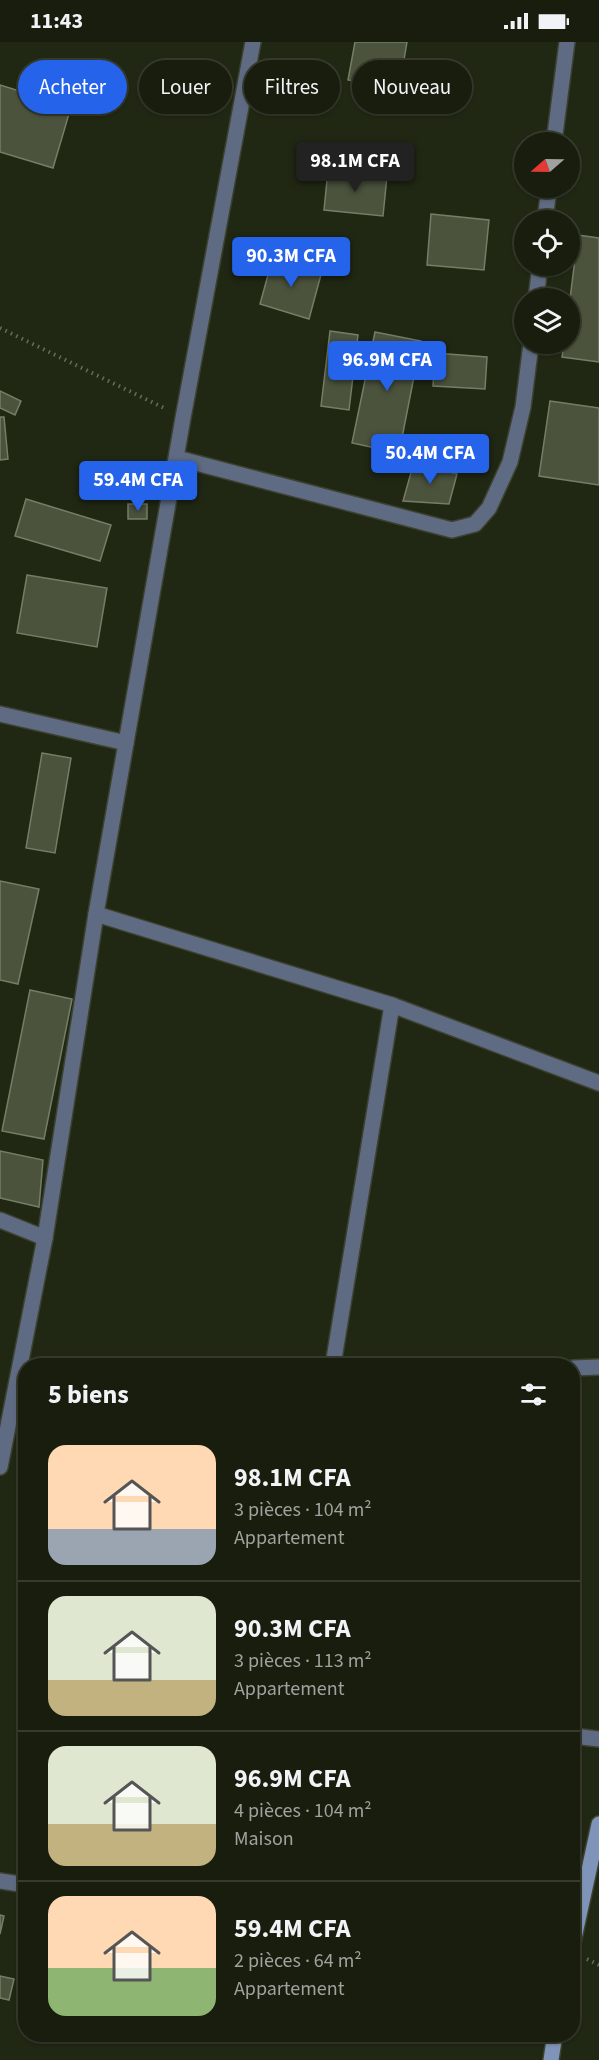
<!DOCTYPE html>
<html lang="fr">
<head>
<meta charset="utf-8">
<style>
  :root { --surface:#181d0e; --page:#252a1c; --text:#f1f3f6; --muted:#9fa29e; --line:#363b2e; --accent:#2563eb }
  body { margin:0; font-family:"Source Sans 3",sans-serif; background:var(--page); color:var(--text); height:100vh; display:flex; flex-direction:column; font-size:22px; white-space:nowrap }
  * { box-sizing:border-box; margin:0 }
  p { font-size:20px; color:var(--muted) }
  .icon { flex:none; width:33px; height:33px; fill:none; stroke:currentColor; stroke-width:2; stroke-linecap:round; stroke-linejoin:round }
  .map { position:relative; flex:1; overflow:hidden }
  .sheet { position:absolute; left:18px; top:1316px; width:562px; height:684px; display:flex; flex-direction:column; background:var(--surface); border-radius:24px; box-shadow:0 2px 4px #0004,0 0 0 2px var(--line) }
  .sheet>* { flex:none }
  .hud { position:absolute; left:18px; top:18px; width:564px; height:54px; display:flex; gap:12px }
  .needle { width:39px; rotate:250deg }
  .controls { position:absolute; left:514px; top:90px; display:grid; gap:12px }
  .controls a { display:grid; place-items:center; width:66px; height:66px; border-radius:50%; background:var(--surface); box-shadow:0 2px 4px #0004,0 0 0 2px var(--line); font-size:30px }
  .price { position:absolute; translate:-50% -51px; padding:0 14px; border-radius:6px; background:var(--accent); color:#fff; font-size:20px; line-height:39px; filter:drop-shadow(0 2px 3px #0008) }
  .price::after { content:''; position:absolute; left:50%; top:36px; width:18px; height:14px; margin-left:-9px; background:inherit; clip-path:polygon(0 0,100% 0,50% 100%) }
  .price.selected { background:#222; color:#fff }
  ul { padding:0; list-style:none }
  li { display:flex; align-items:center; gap:18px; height:150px; padding:0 30px }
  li+li { border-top:2px solid var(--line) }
  li span { display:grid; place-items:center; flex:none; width:168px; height:120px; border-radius:18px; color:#555 }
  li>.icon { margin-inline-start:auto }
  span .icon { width:72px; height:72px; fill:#fffc; stroke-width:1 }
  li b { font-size:26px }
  h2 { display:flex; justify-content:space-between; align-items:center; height:72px; padding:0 30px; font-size:26px }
  .tag { padding:0 21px; border-radius:27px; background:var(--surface); box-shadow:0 2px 4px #0004,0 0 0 2px var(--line); font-size:21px; line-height:54px }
  .tag.selected { background:var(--accent); color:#fff }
  .status { display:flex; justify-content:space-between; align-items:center; height:42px; padding:0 30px; background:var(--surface); direction:ltr }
  .status svg { height:16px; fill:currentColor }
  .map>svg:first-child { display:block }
</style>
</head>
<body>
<div class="status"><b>11:43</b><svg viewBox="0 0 49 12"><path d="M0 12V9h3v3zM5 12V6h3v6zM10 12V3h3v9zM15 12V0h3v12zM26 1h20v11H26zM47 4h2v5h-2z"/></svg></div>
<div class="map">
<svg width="599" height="2018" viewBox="0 0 599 2018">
  <rect width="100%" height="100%" fill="#202713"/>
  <g fill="#4b533d" stroke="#747e66" stroke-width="1.5">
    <path d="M355,0h52l-8,47 -51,-9z"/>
    <path d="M0,43l71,22 -18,61 -53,-16z"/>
    <path d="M328,128l59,6 -4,40 -59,-6z"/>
    <path d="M431,172l58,6 -5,50 -57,-5z"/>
    <path d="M578,193l21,3v124l-37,-5 2,-13h6v-45z"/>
    <path d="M273,215l49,14 -13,48 -49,-15z"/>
    <path d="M330,289l28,4 -9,75 -28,-4z"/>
    <path d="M375,290l46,9 -22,112 -47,-10z"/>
    <path d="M435,311l52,4 -2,32 -52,-3z"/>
    <path d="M0,349l21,10 -6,14 -15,-7z"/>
    <path d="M550,359l49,7v77l-60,-9z"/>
    <path d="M0,375h4l4,42 -8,1z"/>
    <path d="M414,420l43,12 -8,30 -46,-3z"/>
    <path d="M26,457l85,26 -11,36 -85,-25z"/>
    <rect x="128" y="462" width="19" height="15"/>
    <path d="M27,533l80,13 -10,59 -80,-14z"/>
    <path d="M42,711l29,5 -16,95 -29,-5z"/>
    <path d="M0,839l39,8 -21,95 -18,-4z"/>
    <path d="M30,948l42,9 -28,140 -42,-8z"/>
    <path d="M0,1109l43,9 -4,47 -39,-9z"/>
    <path d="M0,1873l4,1 -4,18z"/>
    <path d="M0,1934l14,3 -5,21 -9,-2z"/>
  </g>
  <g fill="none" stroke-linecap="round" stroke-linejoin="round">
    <g stroke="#3c422f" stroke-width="18">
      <g id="street">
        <path d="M554,100l13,-100"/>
        <path d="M545,178l4,-32"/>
        <path d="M536,256l4,-32"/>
        <path d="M177,416l275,72 23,-6 14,-16 21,-46 13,-55 8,-63"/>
        <path d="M0,672l126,29"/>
        <path d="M96,872l296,91 207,78"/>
        <path d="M0,1178l45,18"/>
        <path d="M333,1323l59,-360"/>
        <path d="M573,1326l26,-1"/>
        <path d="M0,1425l45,-229 51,-324 87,-496 70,-376"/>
        <path d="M573,1694l26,3"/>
        <path d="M0,1839l26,4"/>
      </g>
    </g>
    <g stroke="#3c422f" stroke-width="18">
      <g id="secondary">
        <path d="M573,1901l26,-119"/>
        <path d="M551,2018l4,-26"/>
      </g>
    </g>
    <g stroke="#666d5b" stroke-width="4" stroke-dasharray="1.5 4.5" stroke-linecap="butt">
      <path d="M0,286l164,80"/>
      <path d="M587,1917l12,6"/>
    </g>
    <use href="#street" stroke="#5e6b82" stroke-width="15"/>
    <use href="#secondary" stroke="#7f94b8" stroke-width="15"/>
  </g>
</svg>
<div class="controls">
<a><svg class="needle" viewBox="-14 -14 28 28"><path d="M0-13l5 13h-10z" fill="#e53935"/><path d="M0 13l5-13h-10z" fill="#9fa29e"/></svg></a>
<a><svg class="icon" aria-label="locate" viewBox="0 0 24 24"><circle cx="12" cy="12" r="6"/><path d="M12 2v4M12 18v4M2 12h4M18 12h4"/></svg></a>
<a><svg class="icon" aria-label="layers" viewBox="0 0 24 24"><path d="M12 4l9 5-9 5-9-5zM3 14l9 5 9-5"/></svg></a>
</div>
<b class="price selected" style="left:355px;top:151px">98.1M CFA</b>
<b class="price" style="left:291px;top:246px">90.3M CFA</b>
<b class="price" style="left:387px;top:350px">96.9M CFA</b>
<b class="price" style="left:430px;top:443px">50.4M CFA</b>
<b class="price" style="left:138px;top:470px">59.4M CFA</b>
<div class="hud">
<a class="tag selected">Acheter</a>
<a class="tag">Louer</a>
<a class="tag">Filtres</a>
<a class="tag">Nouveau</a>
</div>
<section class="sheet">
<h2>5 biens<svg class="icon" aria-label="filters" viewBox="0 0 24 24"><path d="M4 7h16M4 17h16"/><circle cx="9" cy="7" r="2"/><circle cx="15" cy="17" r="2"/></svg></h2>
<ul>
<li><span style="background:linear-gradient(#ffd9b3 70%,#9aa5b1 0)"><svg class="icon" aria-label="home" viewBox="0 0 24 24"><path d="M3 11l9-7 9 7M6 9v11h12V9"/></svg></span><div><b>98.1M CFA</b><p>3 pièces · 104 m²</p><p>Appartement</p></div></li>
<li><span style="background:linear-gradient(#dfe7d0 70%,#c2b280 0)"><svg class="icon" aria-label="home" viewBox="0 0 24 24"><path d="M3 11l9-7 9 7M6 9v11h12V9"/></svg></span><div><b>90.3M CFA</b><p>3 pièces · 113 m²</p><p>Appartement</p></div></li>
<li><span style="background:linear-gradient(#dfe7d0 65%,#c2b280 0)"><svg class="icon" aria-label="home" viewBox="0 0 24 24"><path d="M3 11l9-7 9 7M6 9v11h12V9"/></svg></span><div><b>96.9M CFA</b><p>4 pièces · 104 m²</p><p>Maison</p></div></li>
<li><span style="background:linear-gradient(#ffd9b3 60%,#8fb573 0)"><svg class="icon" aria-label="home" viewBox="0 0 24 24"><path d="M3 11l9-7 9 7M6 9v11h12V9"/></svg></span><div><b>59.4M CFA</b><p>2 pièces · 64 m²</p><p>Appartement</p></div></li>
</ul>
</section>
</div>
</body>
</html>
